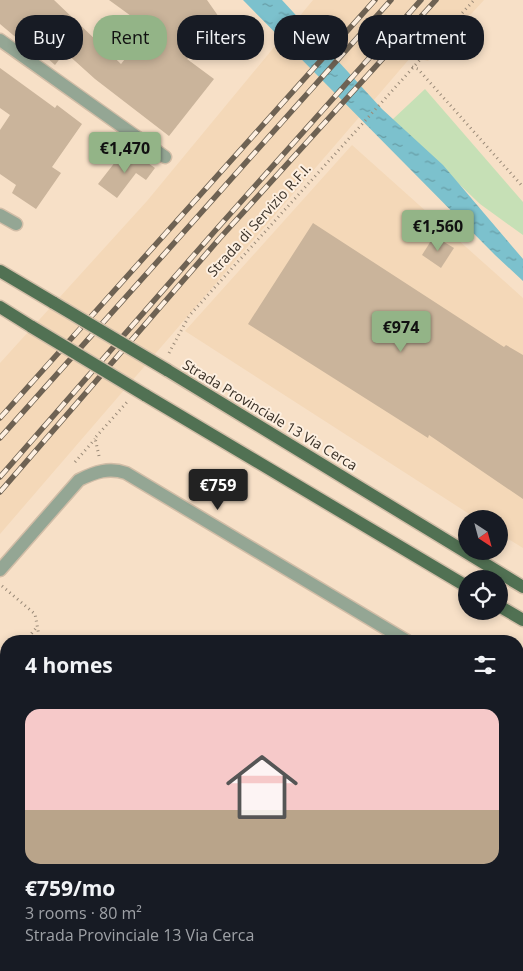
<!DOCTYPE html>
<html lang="en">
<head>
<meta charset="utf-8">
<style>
  :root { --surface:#171b24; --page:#20242c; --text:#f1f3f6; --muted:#9ea1a6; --line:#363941; --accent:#93b487 }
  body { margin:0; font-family:"Open Sans",sans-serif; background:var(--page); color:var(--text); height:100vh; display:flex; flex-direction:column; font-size:19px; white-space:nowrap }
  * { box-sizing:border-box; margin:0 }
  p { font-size:16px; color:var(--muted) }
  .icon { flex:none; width:28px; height:28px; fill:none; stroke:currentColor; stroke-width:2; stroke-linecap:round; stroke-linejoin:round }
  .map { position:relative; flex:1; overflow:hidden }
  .sheet { position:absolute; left:0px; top:635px; width:524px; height:336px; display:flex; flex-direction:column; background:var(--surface); border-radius:20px 20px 0 0; box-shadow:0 2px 8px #0003 }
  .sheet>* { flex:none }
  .banner { position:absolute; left:15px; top:15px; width:494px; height:45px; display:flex; gap:10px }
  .needle { width:32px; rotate:144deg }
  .controls { position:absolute; left:458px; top:510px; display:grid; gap:10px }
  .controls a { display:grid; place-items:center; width:50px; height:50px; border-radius:50%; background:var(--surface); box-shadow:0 2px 8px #0003; font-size:25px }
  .price { position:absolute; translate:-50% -42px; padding:0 11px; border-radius:5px; background:var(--accent); color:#111; font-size:16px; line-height:32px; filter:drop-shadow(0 1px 2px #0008) }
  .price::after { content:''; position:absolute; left:50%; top:30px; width:15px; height:11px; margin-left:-8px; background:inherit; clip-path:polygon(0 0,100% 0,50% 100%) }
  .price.selected { background:#222; color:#fff }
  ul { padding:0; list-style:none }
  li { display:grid; align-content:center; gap:10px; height:265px; padding:0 25px }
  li+li { border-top:1px solid var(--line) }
  li span { display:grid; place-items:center; height:155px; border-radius:15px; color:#555 }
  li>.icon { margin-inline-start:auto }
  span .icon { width:90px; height:90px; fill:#fffc; stroke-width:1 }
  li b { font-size:21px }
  h2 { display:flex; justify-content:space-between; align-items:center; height:60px; padding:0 25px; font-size:21px }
  .chip { padding:0 18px; border-radius:20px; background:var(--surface); box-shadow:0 2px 8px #0003; font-size:18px; line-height:45px }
  .chip.selected { background:var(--accent); color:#111 }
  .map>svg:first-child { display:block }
</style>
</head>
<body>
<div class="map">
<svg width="523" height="971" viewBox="0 0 523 971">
  <defs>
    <pattern id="water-ripples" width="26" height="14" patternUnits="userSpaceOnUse" patternTransform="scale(1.25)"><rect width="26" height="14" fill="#7cc1cd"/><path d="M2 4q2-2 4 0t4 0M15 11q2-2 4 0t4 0" fill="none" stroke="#679da6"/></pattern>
  </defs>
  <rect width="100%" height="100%" fill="#f7e0c7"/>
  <g fill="#f4d8b8">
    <path d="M313,0h171l-56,61 -17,-4 -411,477v-171l147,-162z"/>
    <path d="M352,145l171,153v250l-24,-15v-14h-22l-292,-188z"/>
  </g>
  <path fill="#c6e0b6" d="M425,89l98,113v33l-43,-31 -88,-84z"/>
  <path fill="url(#water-ripples)" d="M243,0h39l100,109 61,56 80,94v22l-28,-26z"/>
  <g fill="#cab49b">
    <path d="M0,0h54l67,64 28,-35 -40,-29h98l21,30 -41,29 27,20 -45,57 -74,-57 -30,-27 -10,13 -33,-29 -3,4 -19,-16z"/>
    <path d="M0,68l55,40 2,-3 25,19 -30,43 9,6 -25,36 -24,-16 4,-8 -16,-11v-44l10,-15 -10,-7z"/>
    <path d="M123,152l12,8 3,-4 17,12 -9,12 -10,-7 -19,25 -19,-14z"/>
    <path d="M313,223l191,124 2,-2 17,10v144l-94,-64 -1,3 -180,-114z"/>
    <path d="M434,236l20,12 -13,20 -19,-13z"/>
  </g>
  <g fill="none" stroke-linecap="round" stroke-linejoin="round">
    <g stroke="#d1bda7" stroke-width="15">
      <g id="minor">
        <path d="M0,40l165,117"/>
        <path d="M0,215l16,9"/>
        <path d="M0,570l79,-90c16,-8 30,-13 47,-7l281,168"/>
        <path d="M518,707l5,3"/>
      </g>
    </g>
    <g stroke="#d1bda7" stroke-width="15">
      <g id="major">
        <path d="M0,271l54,32"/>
        <path d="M0,307l32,20"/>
        <path d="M167,370l356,217"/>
        <path d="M145,395l321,191"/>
        <path d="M499,606l24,14"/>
      </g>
    </g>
    <g stroke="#9a8a78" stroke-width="3" stroke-dasharray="1 4" stroke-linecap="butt">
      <path d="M412,67l6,2 105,118"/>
      <path d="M169,353l20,-37 285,-316"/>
      <path d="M99,456l-4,-18 32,-36"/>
      <path d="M75,462l20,-23"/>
      <path d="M2,586l33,28 5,27"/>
      <path d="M25,641l12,-14"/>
      <path d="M0,671l6,-8"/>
      <path d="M0,760l6,-7"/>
      <path d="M502,965l8,6"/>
    </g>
    <use href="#minor" stroke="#94a694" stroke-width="12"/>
    <use href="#major" stroke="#517153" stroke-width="12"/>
    <g stroke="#6e6253" stroke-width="5.5">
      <g id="rail">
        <path d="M0,418l375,-418"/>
        <path d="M0,438l391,-438"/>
        <path d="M0,477l214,-245 207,-232"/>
        <path d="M0,492l220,-254 216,-238"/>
      </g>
    </g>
    <use href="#rail" stroke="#fdefe0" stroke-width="4" stroke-dasharray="11" stroke-linecap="butt"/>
    <g stroke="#d1bda7" stroke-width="15" stroke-linecap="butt">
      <g id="major-bridge">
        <path d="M54,303l113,67"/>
        <path d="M32,327l113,68"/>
      </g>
    </g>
    <use href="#major-bridge" stroke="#517153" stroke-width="12"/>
  </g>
  <g text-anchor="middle" stroke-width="4" stroke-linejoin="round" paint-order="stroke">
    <g font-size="14" fill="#393026" stroke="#fdefe0">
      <text transform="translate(259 220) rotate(-48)" y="5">Strada di Servizio R.F.I.</text>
      <text transform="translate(270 415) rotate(31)" y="5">Strada Provinciale 13 Via Cerca</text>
    </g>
  </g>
</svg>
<div class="controls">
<a><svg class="needle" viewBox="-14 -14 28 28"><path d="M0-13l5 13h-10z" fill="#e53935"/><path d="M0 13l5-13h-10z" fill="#9ea1a6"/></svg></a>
<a><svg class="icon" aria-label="locate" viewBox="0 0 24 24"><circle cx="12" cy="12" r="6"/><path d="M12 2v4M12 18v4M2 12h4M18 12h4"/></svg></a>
</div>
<b class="price" style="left:125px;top:174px">€1,470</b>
<b class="price" style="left:438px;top:252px">€1,560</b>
<b class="price" style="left:401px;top:353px">€974</b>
<b class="price selected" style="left:218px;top:511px">€759</b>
<div class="banner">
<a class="chip">Buy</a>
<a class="chip selected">Rent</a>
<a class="chip">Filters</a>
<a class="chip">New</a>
<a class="chip">Apartment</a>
</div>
<section class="sheet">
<h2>4 homes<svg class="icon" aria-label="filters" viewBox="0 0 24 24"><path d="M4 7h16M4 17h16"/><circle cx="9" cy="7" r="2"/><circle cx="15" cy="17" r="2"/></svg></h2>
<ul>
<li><span style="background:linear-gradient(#f6c9c9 65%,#b9a48a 0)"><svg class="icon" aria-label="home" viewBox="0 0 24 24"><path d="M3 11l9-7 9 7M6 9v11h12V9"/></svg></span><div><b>€759/mo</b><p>3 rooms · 80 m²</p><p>Strada Provinciale 13 Via Cerca</p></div></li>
</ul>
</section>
</div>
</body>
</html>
